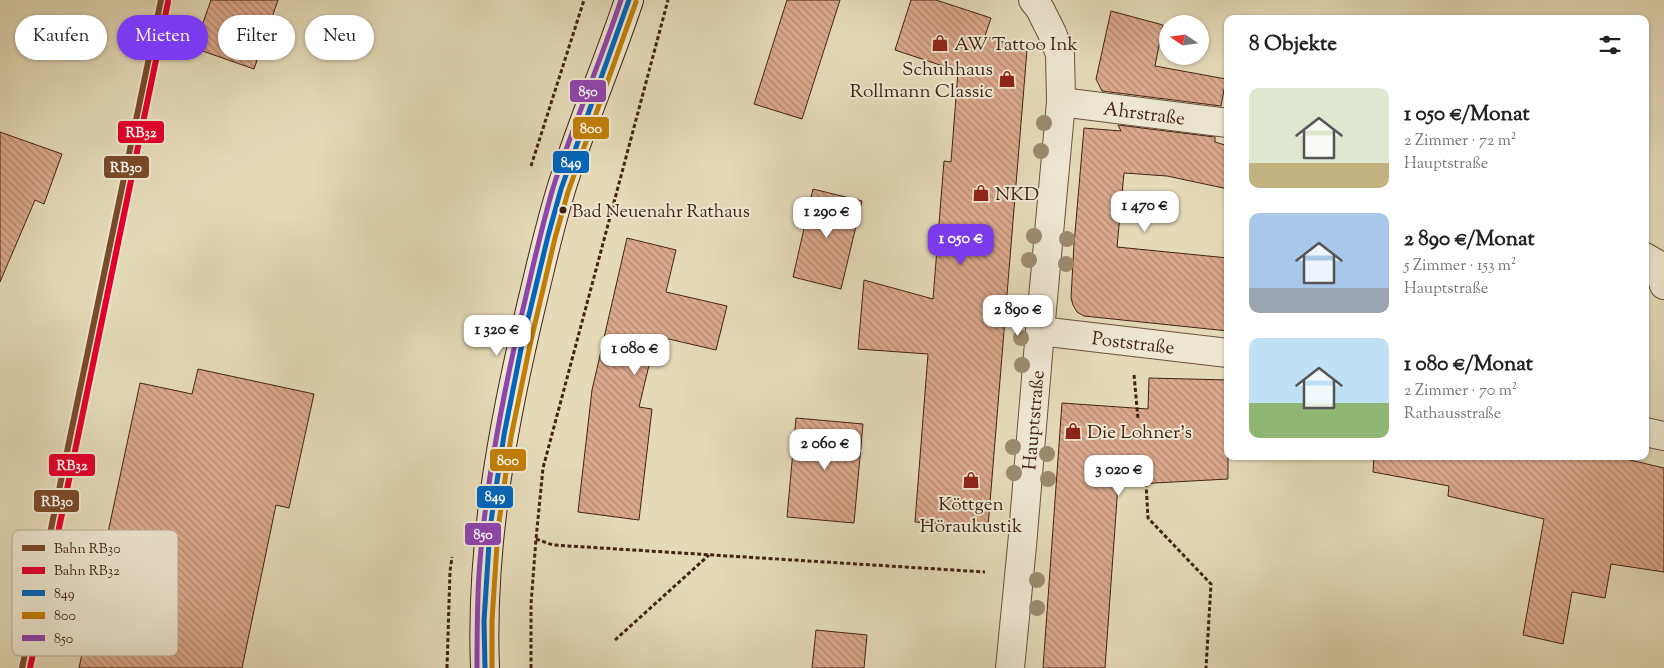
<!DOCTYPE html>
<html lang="de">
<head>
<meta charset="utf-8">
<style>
  :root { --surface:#fff; --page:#f6f6f6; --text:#222; --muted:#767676; --accent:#7c3aed }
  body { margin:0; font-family:"Sorts Mill Goudy",serif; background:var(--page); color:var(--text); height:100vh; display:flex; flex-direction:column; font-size:19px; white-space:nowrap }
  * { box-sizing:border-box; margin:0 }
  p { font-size:16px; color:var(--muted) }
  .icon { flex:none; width:28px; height:28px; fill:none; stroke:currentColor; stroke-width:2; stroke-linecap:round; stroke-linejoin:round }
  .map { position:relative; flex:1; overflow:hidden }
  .drawer { position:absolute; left:1224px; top:15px; width:425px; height:445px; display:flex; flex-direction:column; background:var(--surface); border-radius:10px; box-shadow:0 1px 4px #0004 }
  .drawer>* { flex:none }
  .top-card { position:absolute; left:15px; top:15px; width:475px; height:45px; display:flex; gap:10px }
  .needle { width:32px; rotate:283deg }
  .tools { position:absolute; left:1159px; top:15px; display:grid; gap:10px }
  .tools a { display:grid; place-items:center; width:50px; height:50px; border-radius:50%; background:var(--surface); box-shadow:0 1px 4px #0004; font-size:25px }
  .price { position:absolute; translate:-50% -42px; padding:0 11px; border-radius:10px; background:#fff; color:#222; font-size:16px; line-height:32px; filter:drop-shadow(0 1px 2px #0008) }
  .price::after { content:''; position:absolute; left:50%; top:30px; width:15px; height:11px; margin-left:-8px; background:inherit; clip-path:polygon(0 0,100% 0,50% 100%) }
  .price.active { background:var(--accent); color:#fff }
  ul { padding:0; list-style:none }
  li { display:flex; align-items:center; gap:15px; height:125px; padding:0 25px }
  li span { display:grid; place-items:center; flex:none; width:140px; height:100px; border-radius:10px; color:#555 }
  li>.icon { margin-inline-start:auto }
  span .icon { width:60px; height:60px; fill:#fffc; stroke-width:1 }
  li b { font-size:21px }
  h2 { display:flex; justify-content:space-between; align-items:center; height:60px; padding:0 25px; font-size:21px }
  .pill { padding:0 18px; border-radius:22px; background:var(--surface); box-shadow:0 1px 4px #0004; font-size:18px; line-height:45px }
  .pill.active { background:var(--accent); color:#fff }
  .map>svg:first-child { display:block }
</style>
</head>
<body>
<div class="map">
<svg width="1664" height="668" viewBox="0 0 1664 668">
  <defs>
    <pattern id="building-back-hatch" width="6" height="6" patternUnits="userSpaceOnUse" patternTransform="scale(1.25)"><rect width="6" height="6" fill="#daa88c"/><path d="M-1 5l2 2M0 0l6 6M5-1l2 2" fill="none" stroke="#b28871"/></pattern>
  </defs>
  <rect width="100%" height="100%" fill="#e4dab8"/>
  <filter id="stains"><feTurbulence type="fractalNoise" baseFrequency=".004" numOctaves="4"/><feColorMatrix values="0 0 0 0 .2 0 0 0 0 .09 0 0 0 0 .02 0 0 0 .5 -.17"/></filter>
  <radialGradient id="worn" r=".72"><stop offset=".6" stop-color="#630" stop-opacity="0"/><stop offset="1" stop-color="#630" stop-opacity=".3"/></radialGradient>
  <g fill="url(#building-back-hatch)" stroke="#442213">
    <path d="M211,0h67l-24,69 -60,-21z"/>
    <path d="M787,0h53l-38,119 -48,-15z"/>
    <path d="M911,0h25l55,18 -6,18 42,14 -39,477 -73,-5 13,-168 -70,-5 6,-69 69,19 11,-138 7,1 7,-91 -63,-21z"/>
    <path d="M1111,11l52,14 -8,41 71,13 -5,27 -119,-15 -6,-12z"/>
    <path d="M1118,125l97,12v5l13,4v43l-61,-13 -43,-3 -7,74 111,11v73l-144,-15 -7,-4 -4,-7 -2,-7 3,-54 10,-116 37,3z"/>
    <path d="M0,132l62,22 -18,50 -9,-4 -35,82z"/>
    <path d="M813,189l49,12 -21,88 -48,-12z"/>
    <path d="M627,238l49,12 -10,42 61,14 -11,44 -60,-14 -17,71 13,2 -13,111 -61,-8 14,-122z"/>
    <path d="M198,369l116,25 -25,114 -13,-3 -34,163h-163l61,-285 52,11z"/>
    <path d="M1149,378l79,2v99l-110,6 -13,183h-62l19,-265 86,6z"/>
    <path d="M796,418l67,6 -9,99 -67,-6z"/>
    <path d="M1374,456h239l51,12v104l-53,-8 -6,34 -33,-6 -9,52 -40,-9 21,-116 -96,-23 1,-10 -76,-14z"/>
    <path d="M816,630l51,5 -3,33h-52z"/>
  </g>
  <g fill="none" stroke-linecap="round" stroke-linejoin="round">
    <g stroke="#6c503c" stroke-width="30">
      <g id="street">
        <path id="s1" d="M1061,102l167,21"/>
        <path d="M1645,257l12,7 7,21"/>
        <path id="s2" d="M1040,331l188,22"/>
        <path d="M1645,432l19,4"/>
        <path id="s3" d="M1010,668l12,-122 18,-215 21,-229 -1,-48 -8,-21 -12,-24 -7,-9"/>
      </g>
    </g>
    <g stroke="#442213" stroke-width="30">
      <path id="secondary" d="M485,668c-5,-125 19,-249 48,-370 10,-41 19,-83 33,-124 19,-59 44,-116 63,-174"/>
    </g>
    <g stroke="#442213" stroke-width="3" stroke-dasharray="4 2.5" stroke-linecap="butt">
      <path d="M531,166l53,-166"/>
      <path d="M1134,375l4,44"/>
      <path d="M1146,483l2,35 63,66 -5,84"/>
      <path d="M536,539l17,6 432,27"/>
      <path d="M615,640l94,-85"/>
      <path d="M447,668l3,-97 2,-14"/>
      <path d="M531,668v-64l5,-65 7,-71 125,-468"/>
    </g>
    <use href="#street" stroke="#ede7d1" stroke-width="28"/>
    <use href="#secondary" stroke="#ede7d1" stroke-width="28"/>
    <g stroke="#ede7d1" stroke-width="9">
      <path id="bus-1" d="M485,668l-1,-47 6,-93 14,-93 18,-91 26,-108 13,-47 68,-189"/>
    </g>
    <g stroke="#ede7d1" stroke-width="9">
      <path id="bus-2" d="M492,668v-47l6,-92 13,-92 19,-92 25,-107 13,-46 68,-190"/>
    </g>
    <g stroke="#ede7d1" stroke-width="9">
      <path id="bus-3" d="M477,668c0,-31 0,-63 2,-94 6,-88 23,-175 43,-261 10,-42 19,-84 31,-125 20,-63 47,-125 68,-188"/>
    </g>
    <use href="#bus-1" stroke="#0065bd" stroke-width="5"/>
    <use href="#bus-2" stroke="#c17e06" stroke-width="5"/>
    <use href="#bus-3" stroke="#8e44ad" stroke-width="5"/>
    <g stroke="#ede7d1" stroke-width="10">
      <path id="rail-1" d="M22,668l139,-668"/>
    </g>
    <g stroke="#ede7d1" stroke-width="10">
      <path id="rail-2" d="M30,668l138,-666"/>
    </g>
    <use href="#rail-1" stroke="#7a4b2a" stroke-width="6"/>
    <use href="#rail-2" stroke="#e4002b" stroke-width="6"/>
  </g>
  <g fill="#9c8a6e">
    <circle cx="1044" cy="123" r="8"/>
    <circle cx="1041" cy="151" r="8"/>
    <circle cx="1034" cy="236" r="8"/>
    <circle cx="1067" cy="239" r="8"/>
    <circle cx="1029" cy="260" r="8"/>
    <circle cx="1066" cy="264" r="8"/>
    <circle cx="1021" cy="338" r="8"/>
    <circle cx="1022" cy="365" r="8"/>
    <circle cx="1013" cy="447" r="8"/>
    <circle cx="1047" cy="454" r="8"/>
    <circle cx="1014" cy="473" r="8"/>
    <circle cx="1048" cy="479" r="8"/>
    <circle cx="1037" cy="580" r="8"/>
    <circle cx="1037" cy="608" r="8"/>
  </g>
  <defs>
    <g id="shop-bare" transform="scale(1.35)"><path d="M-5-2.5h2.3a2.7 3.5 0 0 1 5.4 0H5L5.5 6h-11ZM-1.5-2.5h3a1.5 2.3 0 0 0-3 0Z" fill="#8f2418" stroke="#ede7d1" stroke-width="2.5" paint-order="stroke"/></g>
  </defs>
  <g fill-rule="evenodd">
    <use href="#shop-bare" x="940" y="43"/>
    <use href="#shop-bare" x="1007" y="79"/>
    <use href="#shop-bare" x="981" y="193"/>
    <use href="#shop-bare" x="1073" y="431"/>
    <use href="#shop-bare" x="971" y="480"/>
  </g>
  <circle fill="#442213" stroke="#ede7d1" stroke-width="2" cx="563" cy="210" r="4.5"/>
  <g text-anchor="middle" stroke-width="4" stroke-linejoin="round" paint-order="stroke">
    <g font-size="18" fill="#442213" stroke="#ede7d1" text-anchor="start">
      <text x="572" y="217">Bad Neuenahr Rathaus</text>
    </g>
    <g font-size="19" fill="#442213" stroke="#ede7d1" text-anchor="start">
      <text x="954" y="50">AW Tattoo Ink</text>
      <text x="993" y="75" text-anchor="end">Schuhhaus<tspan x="993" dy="22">Rollmann Classic</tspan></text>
      <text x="995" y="200">NKD</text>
      <text x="1087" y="438">Die Lohner's</text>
      <text x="971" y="510" text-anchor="middle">Köttgen<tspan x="971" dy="22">Höraukustik</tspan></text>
    </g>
    <g font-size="19" fill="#442213" stroke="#ede7d1">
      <text dy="7" stroke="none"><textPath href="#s1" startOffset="84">Ahrstraße</textPath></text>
      <text dy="7" stroke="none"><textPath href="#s2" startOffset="94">Poststraße</textPath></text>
      <text dy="7" stroke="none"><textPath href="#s3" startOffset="249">Hauptstraße</textPath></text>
    </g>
  </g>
  <rect x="12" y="530" width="166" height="126" rx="8" fill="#ede7d1" stroke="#baac98" stroke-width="1"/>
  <rect x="22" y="545" width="23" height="6" fill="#7a4b2a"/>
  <rect x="22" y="567" width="23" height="7" fill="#e4002b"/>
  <rect x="22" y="590" width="23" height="6" fill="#0065bd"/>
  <rect x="22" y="612" width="23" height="7" fill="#c17e06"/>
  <rect x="22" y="635" width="23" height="6" fill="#8e44ad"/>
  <g font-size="14" fill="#442213">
    <text x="54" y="553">Bahn RB30</text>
    <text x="54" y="575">Bahn RB32</text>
    <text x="54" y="598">849</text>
    <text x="54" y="620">800</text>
    <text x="54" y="643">850</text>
  </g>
  <g stroke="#ede7d1" stroke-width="2">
    <rect x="569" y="79" width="38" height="24" rx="5" fill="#8e44ad"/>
    <rect x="572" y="116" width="38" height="24" rx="5" fill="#c17e06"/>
    <rect x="117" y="120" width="48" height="24" rx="5" fill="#e4002b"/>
    <rect x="552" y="150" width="38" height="24" rx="5" fill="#0065bd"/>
    <rect x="103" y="155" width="47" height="24" rx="5" fill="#7a4b2a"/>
    <rect x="489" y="448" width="38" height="24" rx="5" fill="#c17e06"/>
    <rect x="48" y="453" width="48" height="24" rx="5" fill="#e4002b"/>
    <rect x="476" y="485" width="38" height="24" rx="5" fill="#0065bd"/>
    <rect x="33" y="489" width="47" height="24" rx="5" fill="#7a4b2a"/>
    <rect x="464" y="522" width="38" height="24" rx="5" fill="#8e44ad"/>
  </g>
  <g font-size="14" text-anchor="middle" font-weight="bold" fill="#fff">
    <text x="588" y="96">850</text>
    <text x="591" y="133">800</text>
    <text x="141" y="137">RB32</text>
    <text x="571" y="167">849</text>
    <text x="126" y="172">RB30</text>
    <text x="508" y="465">800</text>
    <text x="72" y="470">RB32</text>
    <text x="495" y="501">849</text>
    <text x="57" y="506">RB30</text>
    <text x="483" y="539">850</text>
  </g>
  <rect width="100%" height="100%" filter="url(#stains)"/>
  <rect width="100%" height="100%" fill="url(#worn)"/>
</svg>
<div class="tools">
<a><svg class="needle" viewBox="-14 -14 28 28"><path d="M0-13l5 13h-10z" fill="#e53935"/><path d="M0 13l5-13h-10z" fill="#767676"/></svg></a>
</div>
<b class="price" style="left:1145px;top:233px">1 470 €</b>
<b class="price" style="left:827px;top:239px">1 290 €</b>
<b class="price active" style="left:961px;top:266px">1 050 €</b>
<b class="price" style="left:1018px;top:337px">2 890 €</b>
<b class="price" style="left:497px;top:357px">1 320 €</b>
<b class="price" style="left:635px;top:376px">1 080 €</b>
<b class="price" style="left:825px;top:471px">2 060 €</b>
<b class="price" style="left:1119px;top:497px">3 020 €</b>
<div class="top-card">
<a class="pill">Kaufen</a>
<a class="pill active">Mieten</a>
<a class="pill">Filter</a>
<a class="pill">Neu</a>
</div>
<section class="drawer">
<h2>8 Objekte<svg class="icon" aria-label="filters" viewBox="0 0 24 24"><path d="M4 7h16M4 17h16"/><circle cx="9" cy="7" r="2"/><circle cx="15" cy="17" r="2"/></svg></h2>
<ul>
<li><span style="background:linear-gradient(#dfe7d0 75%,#c2b280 0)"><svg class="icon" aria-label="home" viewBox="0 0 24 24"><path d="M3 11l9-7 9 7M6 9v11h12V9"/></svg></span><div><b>1 050 €/Monat</b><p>2 Zimmer · 72 m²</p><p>Hauptstraße</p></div></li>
<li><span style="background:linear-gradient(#a9c7e8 75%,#9aa5b1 0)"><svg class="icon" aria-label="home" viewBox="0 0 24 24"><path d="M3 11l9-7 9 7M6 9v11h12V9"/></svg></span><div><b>2 890 €/Monat</b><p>5 Zimmer · 153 m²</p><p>Hauptstraße</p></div></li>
<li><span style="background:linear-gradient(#bfe0f5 65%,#8fb573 0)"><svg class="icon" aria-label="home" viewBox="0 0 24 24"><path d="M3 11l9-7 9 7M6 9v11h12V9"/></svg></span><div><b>1 080 €/Monat</b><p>2 Zimmer · 70 m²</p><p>Rathausstraße</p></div></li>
</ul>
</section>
</div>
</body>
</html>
